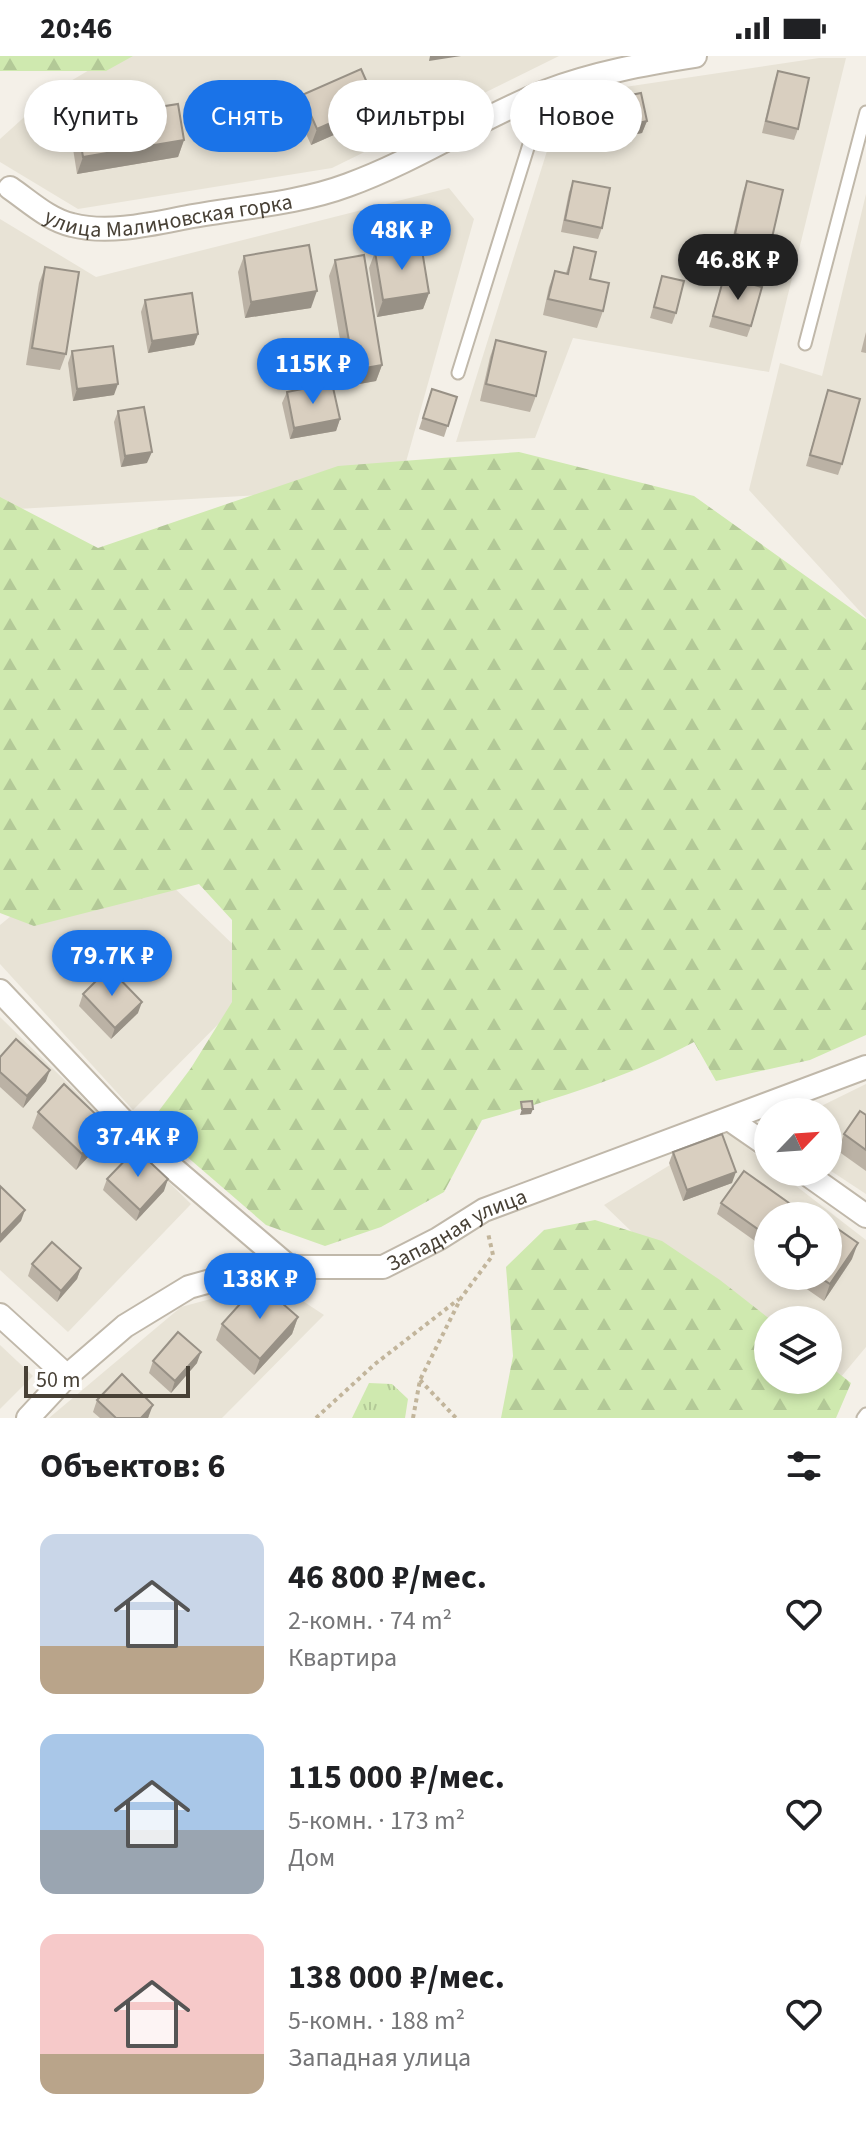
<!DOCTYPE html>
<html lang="ru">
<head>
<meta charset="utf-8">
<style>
  :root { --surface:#fff; --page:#f6f6f6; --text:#202124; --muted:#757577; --accent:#1a73e8 }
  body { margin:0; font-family:"Source Sans 3",sans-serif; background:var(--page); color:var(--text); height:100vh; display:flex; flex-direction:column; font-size:30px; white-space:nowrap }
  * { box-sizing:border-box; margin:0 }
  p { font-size:26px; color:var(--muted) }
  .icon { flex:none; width:44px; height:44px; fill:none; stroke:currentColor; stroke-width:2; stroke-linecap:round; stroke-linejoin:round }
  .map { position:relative; height:1362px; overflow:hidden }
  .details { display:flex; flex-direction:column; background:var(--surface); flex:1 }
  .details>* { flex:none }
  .banner { position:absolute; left:24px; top:24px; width:818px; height:72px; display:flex; gap:16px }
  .needle { width:52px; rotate:65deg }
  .buttons { position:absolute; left:754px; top:1042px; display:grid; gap:16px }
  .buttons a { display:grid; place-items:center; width:88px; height:88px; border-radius:50%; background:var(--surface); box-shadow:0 4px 12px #0003; font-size:40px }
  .scale { position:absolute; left:24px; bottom:20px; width:166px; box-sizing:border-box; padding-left:8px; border:4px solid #484136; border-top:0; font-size:22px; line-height:28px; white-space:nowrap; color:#484136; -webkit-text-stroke:6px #fff; paint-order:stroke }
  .price { position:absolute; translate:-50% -68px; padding:0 18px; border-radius:28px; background:var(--accent); color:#fff; font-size:26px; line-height:52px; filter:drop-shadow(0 2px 4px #0008) }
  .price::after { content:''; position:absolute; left:50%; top:48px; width:24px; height:18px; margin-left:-12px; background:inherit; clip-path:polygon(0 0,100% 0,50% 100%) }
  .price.selected { background:#222; color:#fff }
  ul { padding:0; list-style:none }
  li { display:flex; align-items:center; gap:24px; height:200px; padding:0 40px }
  li span { display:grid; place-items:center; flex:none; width:224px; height:160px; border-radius:16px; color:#555 }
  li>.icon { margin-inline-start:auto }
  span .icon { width:96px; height:96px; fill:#fffc; stroke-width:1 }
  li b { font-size:34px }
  h2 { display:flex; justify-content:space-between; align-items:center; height:96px; padding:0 40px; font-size:34px }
  .tag { padding:0 28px; border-radius:36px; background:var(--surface); box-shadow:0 4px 12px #0003; font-size:28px; line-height:72px }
  .tag.selected { background:var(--accent); color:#fff }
  .status { display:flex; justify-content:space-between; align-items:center; height:56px; padding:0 40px; background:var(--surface); direction:ltr }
  .status svg { height:22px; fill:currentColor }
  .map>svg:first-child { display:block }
</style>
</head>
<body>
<div class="status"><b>20:46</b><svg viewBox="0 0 49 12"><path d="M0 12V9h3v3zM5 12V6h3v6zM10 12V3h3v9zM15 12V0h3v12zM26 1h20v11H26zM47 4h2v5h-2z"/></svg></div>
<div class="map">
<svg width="866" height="1362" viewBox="0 0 866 1362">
  <defs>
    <pattern id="grass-tufts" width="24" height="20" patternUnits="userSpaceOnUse" patternTransform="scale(2)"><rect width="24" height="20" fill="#cfe9af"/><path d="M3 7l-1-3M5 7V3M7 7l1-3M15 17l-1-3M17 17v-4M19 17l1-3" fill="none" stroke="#b3c997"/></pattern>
    <pattern id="forest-firs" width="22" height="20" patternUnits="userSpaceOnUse" patternTransform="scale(2)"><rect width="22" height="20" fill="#cfe9af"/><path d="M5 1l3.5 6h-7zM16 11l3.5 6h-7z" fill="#b3c997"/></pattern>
  </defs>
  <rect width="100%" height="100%" fill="#f4f0e8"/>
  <g fill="#e8e3d6" fill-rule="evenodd">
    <path d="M113,0h446l-227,112 -254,41 -78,-47v-23l52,-47z"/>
    <path d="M819,2h27l-77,314 -196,-34 -38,100 -79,4 96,-307 46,-44z"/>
    <path d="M449,132l25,31 -75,268 -399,23v-291l96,58z"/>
    <path d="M866,138v424l-117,-128 31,-127 42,13z"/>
    <path d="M115,775l151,145 -133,134 -133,-146v-39z"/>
    <path d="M0,961l191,187 -123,128 -68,-62z"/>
    <path d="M866,1028v110l-38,-25v-57h-19z"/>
    <path d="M726,1075l42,33v8h10l88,68v107l-51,61 13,-28v-60h-60v43l-164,-158zM768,1160h60v60h-60z"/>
    <path d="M274,1226l50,33 -102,103h-173l132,-111z"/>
    <path d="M0,1289l33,31 -33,33z"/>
  </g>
  <path fill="url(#grass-tufts)" d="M369,1327l23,1 16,15 -3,19h-53z"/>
  <g fill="url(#forest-firs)">
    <path d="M0,0h133l-27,15h-106z"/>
    <path d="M519,396l175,44 172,123v416l-56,25 -94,21 -22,-39c-67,36 -139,57 -212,78l-38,72 -63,35 -56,19 -59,-21 -117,-101 42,-56 41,-66v-82l-33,-36 -165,42 -34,-13v-416l98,51 240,-82z"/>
    <path d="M595,1164l67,21 58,39 51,40h-3v60h60v-15l23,18 -15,35h-335l12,-62 -7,-89 38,-37z"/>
  </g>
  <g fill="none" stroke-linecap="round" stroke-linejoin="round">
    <g stroke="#c0b8aa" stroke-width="15">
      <g id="lane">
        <path d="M805,288l61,-232"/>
        <path d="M458,317l87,-280"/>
        <path d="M863,1362l3,-4"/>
      </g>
    </g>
    <g stroke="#c0b8aa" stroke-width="26">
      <g id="street">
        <path id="s1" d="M10,132c19,13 39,32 62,37 38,10 84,-2 121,-9 51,-9 107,-13 155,-31 69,-25 131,-67 199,-94 48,-18 97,-27 148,-35"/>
        <path d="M0,935l146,154 143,122"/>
        <path d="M729,1063l39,27"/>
        <path d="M804,1116l62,44"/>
        <path d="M0,1259l67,61"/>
        <path id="s2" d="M28,1362l39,-42 58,-50 64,-39 54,-15 46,-5h94l55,-28 46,-29 382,-143"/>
      </g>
    </g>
    <g stroke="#c2b59b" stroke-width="4" stroke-dasharray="4 4" stroke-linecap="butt">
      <path d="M420,1324l36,38"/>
      <path d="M316,1362l59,-54 84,-65"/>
      <path d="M413,1362l7,-38 41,-82 32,-43 -5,-22"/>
    </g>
    <use href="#lane" stroke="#fff" stroke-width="11"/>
    <use href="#street" stroke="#fff" stroke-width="22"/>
  </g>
  <g fill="#bbb2a5">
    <path d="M778,15l20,58 -4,11 -32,-7 12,-51z"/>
    <path d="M302,39l74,8 -6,16 -59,26 -15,-34z"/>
    <path d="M611,43l36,22 -5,12 -29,6 -6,-28z"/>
    <path d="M221,45l32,42 -33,4 -4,-35z"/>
    <path d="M77,64l107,20 -6,17 -101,17 -6,-38z"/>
    <path d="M573,125l29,47 -4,11 -37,-7 8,-40z"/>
    <path d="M747,125l24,61 -4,12 -36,-9 12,-53z"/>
    <path d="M574,191l16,32 13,32 -6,17 -54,-13 6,-28 6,-16 11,2z"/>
    <path d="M375,196l54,41 -6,16 -46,8 -8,-49z"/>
    <path d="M244,200l67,52 -66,10 -7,-46z"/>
    <path d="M335,204l47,105 -6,16 -28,5 -19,-110z"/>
    <path d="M45,211l21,87 -6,16 -34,-5 13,-82z"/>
    <path d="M662,220l14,37 -4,11 -22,-6z"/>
    <path d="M724,221l27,49 -4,11 -38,-10z"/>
    <path d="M145,244l53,34 -4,11 -46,8 -7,-41z"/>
    <path d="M866,276v21l-5,-1z"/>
    <path d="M496,284l40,56 -6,16 -50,-11 10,-44z"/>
    <path d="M72,295l42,44 -41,6 -5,-38z"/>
    <path d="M432,333l25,8 -13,40 -25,-8z"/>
    <path d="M828,334l14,74 -4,11 -32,-9z"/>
    <path d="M287,336l53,27 -4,12 -46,8 -8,-36z"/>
    <path d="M118,355l29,52 -26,4 -7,-45z"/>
    <path d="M83,938l55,19 -27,26 -32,-33z"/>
    <path d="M0,1001l46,24 -23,27 -23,-21z"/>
    <path d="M38,1056l70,14 -6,16 -26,28 -44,-42z"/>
    <path d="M866,1059v56l-28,-20 6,-17z"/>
    <path d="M673,1096l59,31 -49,18 -14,-38z"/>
    <path d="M107,1123l57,12 -28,30 -33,-31z"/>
    <path d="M721,1147h68l-27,43 -45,-32z"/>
    <path d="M852,1203l-28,42 -36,-25h40z"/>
    <path d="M32,1208l49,4 -4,11 -20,23 -29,-26z"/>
    <path d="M298,1261l-6,17 -38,41 -38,-35 6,-16z"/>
    <path d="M153,1305l44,2 -26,30 -22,-20z"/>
    <path d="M97,1344l52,16 -1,2h-48l-7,-6z"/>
  </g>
  <g fill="#989186">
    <path d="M430,0h31l-32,5z"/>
    <path d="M376,47l-6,16 -59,26 6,-16z"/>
    <path d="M647,65l-5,12 -29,6 4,-11z"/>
    <path d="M257,76l-4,11 -33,4 4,-12z"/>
    <path d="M184,84l-6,17 -101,17 6,-17z"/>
    <path d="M317,235l-6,17 -66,10 6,-16z"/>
    <path d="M429,237l-6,16 -46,8 6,-17z"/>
    <path d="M198,278l-4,11 -46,8 4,-12z"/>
    <path d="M382,309l-6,16 -28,5 6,-16z"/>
    <path d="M118,328l-4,11 -41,6 4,-12z"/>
    <path d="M340,363l-4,12 -46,8 4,-11z"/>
    <path d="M152,396l-5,11 -26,4 4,-11z"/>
    <path d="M142,946l-4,11 -27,26 4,-11z"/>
    <path d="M50,1014l-4,11 -23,27 4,-12z"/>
    <path d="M522,1053h11l-2,5 -11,1z"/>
    <path d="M108,1070l-6,16 -26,28 6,-16z"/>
    <path d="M736,1116l-4,11 -49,18 4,-11z"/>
    <path d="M168,1123l-4,12 -28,30 4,-11z"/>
    <path d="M25,1154l-4,11 -21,22v-7z"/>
    <path d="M858,1187l-6,16 -28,42 6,-17z"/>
    <path d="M81,1212l-4,11 -20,23 4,-11z"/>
    <path d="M298,1261l-6,17 -38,41 6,-16z"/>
    <path d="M201,1296l-4,11 -26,30 4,-12z"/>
    <path d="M153,1349l-5,13h-7z"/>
  </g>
  <g fill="#d9cfc0" stroke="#989186" stroke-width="2">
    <path d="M361,13l15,34 -59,26 -15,-34z"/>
    <path d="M778,15l31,7 -11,51 -32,-8z"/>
    <path d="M641,37l6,28 -30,7 -6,-29z"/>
    <path d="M253,42l4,34 -33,3 -3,-34z"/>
    <path d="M178,48l6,36 -101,17 -6,-37z"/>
    <path d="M573,125l37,7 -8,40 -37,-8z"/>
    <path d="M747,125l36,9 -12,52 -36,-8z"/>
    <path d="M421,188l8,49 -46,7 -8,-48z"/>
    <path d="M309,189l8,46 -66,11 -7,-46z"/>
    <path d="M574,191l22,5 -6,27 19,4 -6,28 -55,-12 7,-28 13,3z"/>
    <path d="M364,199l18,110 -28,5 -19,-110z"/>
    <path d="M45,211l34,5 -13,82 -34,-6z"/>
    <path d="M662,220l22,5 -8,32 -22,-6z"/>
    <path d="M724,221l38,10 -11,39 -38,-10z"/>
    <path d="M192,237l6,41 -46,7 -7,-41z"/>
    <path d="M496,284l50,12 -10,44 -50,-12z"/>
    <path d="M113,290l5,38 -41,5 -5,-38z"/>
    <path d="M332,327l8,36 -46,9 -7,-36z"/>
    <path d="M432,333l25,8 -9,29 -25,-8z"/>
    <path d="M828,334l32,9 -18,65 -32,-9z"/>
    <path d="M144,351l8,45 -27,4 -7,-45z"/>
    <path d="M109,912l33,34 -27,26 -32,-34z"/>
    <path d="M16,983l34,31 -23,26 -27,-24v-15z"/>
    <path d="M64,1028l44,42 -26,28 -44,-42z"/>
    <path d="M532,1045l1,8h-11l-1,-7z"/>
    <path d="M860,1055l6,4v35l-22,-16z"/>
    <path d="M722,1078l14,38 -49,18 -14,-38z"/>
    <path d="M136,1093l32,30 -28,31 -33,-31z"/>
    <path d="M744,1115l45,32 -9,13h-12v17l-2,2 -45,-32z"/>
    <path d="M0,1130l25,24 -25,26z"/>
    <path d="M808,1152l12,8h-17z"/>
    <path d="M828,1166l30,21 -28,41 -12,-8h10z"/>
    <path d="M52,1186l29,26 -20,23 -29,-27z"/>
    <path d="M259,1227l39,34 -38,42 -38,-35z"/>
    <path d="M178,1276l23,20 -26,29 -22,-20z"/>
    <path d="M122,1318l31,31 -12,13h-25l-19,-18z"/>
  </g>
  <g text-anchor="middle" stroke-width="8" stroke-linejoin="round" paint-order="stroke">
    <g font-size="22" fill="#484136" stroke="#fff">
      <text dy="8" stroke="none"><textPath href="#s1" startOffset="170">улица Малиновская горка</textPath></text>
      <text dy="8" stroke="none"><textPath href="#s2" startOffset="488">Западная улица</textPath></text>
    </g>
  </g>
</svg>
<div class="buttons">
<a><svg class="needle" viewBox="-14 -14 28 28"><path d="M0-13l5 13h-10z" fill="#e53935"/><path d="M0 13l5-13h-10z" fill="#757577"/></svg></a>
<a><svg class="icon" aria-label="locate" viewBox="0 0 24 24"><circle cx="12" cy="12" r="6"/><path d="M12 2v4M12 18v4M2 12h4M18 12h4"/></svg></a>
<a><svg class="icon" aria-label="layers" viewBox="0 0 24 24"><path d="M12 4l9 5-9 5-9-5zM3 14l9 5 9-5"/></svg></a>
</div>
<div class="scale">50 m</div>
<b class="price" style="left:402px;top:216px">48K ₽</b>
<b class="price selected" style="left:738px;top:246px">46.8K ₽</b>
<b class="price" style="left:313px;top:350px">115K ₽</b>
<b class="price" style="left:112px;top:942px">79.7K ₽</b>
<b class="price" style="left:138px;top:1123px">37.4K ₽</b>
<b class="price" style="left:260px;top:1265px">138K ₽</b>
<div class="banner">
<a class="tag">Купить</a>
<a class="tag selected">Снять</a>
<a class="tag">Фильтры</a>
<a class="tag">Новое</a>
</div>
</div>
<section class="details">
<h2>Объектов: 6<svg class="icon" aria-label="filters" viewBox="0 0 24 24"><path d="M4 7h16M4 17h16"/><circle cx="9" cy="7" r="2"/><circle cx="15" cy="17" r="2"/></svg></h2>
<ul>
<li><span style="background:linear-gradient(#c9d6e8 70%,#b9a48a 0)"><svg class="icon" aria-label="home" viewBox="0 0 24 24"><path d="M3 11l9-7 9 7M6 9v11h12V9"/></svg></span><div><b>46 800 ₽/мес.</b><p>2-комн. · 74 m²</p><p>Квартира</p></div><svg class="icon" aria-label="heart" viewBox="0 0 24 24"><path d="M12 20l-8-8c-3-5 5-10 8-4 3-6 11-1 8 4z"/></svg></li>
<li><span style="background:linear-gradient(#a9c7e8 60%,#9aa5b1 0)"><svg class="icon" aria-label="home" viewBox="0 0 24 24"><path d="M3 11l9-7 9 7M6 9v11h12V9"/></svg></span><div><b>115 000 ₽/мес.</b><p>5-комн. · 173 m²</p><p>Дом</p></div><svg class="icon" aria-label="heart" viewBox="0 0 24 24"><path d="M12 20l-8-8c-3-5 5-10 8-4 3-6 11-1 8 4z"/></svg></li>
<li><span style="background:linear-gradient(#f6c9c9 75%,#b9a48a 0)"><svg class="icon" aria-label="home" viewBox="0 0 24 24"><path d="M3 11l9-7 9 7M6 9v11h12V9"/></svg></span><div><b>138 000 ₽/мес.</b><p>5-комн. · 188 m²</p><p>Западная улица</p></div><svg class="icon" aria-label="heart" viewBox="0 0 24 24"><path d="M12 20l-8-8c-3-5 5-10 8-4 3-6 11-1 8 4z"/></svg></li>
</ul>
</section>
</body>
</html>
